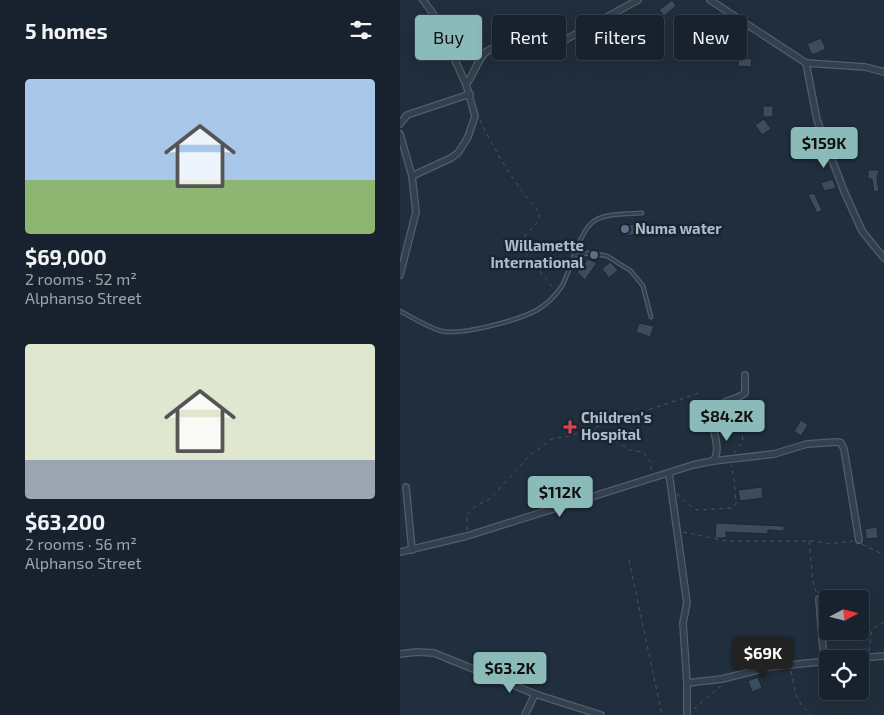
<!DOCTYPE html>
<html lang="en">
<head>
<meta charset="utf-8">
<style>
  :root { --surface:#18222e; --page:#252f3a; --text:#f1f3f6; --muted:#9fa4aa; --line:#363f4a; --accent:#8bbbb9 }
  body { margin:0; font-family:"Exo 2",sans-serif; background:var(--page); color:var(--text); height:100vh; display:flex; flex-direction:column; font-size:19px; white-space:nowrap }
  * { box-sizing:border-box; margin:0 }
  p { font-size:16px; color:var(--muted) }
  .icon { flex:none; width:28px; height:28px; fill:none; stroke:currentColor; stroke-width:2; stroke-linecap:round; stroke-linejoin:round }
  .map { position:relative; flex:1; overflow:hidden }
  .details { display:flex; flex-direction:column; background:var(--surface); width:400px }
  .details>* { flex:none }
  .banner { position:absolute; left:15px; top:15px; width:394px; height:45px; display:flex; gap:10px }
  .needle { width:32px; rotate:83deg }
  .fabs { position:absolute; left:419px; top:590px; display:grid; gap:10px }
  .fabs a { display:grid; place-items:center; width:50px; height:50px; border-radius:5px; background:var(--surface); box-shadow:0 5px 20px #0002,0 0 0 1px var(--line); font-size:25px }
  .price { position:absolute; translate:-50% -42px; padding:0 11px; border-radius:5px; background:var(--accent); color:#111; font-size:16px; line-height:32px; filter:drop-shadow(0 1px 2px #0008) }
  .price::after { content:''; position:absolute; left:50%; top:30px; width:15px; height:11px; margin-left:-8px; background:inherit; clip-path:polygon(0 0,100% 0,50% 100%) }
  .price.selected { background:#222; color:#fff }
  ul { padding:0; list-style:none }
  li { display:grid; align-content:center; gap:10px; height:265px; padding:0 25px }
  li span { display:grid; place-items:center; height:155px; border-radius:5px; color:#555 }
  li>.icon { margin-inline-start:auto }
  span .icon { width:90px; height:90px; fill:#fffc; stroke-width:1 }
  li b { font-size:21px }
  h2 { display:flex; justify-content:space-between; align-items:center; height:60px; padding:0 25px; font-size:21px }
  .pill { padding:0 18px; border-radius:5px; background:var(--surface); box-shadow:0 5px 20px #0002,0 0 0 1px var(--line); font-size:18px; line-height:45px }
  .pill.selected { background:var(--accent); color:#111 }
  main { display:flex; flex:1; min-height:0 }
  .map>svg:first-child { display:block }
</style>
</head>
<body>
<main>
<section class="details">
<h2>5 homes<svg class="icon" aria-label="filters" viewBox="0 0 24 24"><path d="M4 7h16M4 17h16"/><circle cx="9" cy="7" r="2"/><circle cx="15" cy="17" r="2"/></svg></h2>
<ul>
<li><span style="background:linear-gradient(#a9c7e8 65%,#8fb573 0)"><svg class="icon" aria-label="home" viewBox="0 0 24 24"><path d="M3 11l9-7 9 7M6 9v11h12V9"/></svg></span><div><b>$69,000</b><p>2 rooms · 52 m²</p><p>Alphanso Street</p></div></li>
<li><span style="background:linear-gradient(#dfe7d0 75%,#9aa5b1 0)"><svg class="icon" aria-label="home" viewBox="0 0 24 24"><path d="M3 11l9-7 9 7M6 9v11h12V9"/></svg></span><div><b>$63,200</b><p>2 rooms · 56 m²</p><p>Alphanso Street</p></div></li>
</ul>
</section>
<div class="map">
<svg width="484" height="715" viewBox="0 0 484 715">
  <rect width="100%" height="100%" fill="#202e3d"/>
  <g fill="#3b4d5d" stroke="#1b2734">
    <path d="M272,0l4,6 -12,10 -5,-6z"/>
    <path d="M204,36l5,11 3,-2 7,11 -9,5 -9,-15 -4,2 -3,-7z"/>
    <path d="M421,38l5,11 -14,6 -5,-11z"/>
    <path d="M339,58l13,1 -1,8 -13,-1z"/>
    <rect x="363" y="106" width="10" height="11"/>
    <path d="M364,119l7,10 -9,6 -7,-10z"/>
    <path d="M407,131l6,18 -6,3 -7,-19z"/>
    <path d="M468,170h11l-2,9 2,12 -5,1 -2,-13h-4z"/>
    <path d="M433,179l3,9 -12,3 -3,-8z"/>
    <path d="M414,193l8,17 -5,3 -9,-18z"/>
    <path d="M239,224l4,10 -21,2 1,-11z"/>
    <path d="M188,259l9,4 -12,17 -8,-8z"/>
    <path d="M210,262l8,8 -9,8 -7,-9z"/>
    <path d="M239,323l15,3 -4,11 -14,-5z"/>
    <path d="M401,420l7,5 -7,11 -7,-5z"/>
    <path d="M362,487l1,11 -23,3 -2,-11z"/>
    <path d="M316,523l68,3v5l-16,-1v4l-42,-2v6h-11z"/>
    <path d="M477,527l1,11 -12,1 -1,-10z"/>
    <path d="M358,677l4,11 -10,4 -4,-11z"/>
  </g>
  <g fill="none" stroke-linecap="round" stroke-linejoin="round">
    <g stroke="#525e6b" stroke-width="5">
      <g id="service">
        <path d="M175,255l16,-2 16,3 24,15 12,15 8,31"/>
        <path d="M0,311c13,7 27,16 41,20 20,5 78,-11 96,-21 10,-6 19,-15 25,-24 9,-16 17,-55 32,-65 12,-8 34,-7 48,-8"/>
      </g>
    </g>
    <g stroke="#525e6b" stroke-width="8">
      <g id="minor">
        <path d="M310,0l96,63 59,4 19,5"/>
        <path d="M406,63l11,57 27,71 18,40 22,27"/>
        <path d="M66,84c8,-9 10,-21 18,-30 14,-16 57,-6 79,-13l75,-41"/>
        <path d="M0,124l7,-9 63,-21"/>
        <path d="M0,134l12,42 4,36 -16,63"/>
        <path d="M12,176l39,-18 7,-5 10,-16 7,-21 -9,-32 -32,-69 -11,-15"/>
        <path d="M313,461c11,-15 -6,-34 2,-50 5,-11 22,-11 30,-18v-18"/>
        <path d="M269,473l18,130 -4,20 4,60v32"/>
        <path d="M6,487l6,63"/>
        <path d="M0,552l67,-16 226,-71 20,-4 61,-7 33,-10 30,-2 4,1 3,6 15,91"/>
        <path d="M419,599l5,62"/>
        <path d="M0,654l17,-2 17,1 101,41 66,21"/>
        <path d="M448,659l36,-3"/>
        <path d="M287,683l35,-4 48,-12 58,-6"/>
        <path d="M125,715l10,-21"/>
      </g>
    </g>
    <g stroke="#405a5b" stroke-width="1" stroke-dasharray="4 4" stroke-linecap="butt">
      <path d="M80,120c15,32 35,65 59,92v8l-21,24 37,46"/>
      <path d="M194,429l36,21 13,2 9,12 -2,8"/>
      <path d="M334,453l9,-11 -2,-21 -3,-8"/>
      <path d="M277,494l17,15 5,1 32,-2 5,-4 -2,-26 -3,-13"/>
      <path d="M67,530v-16l9,-8 15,-8 38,-42 23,-17 17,-3 133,-44"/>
      <path d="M283,532l44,9h88l14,3 24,-3"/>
      <path d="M409,541l4,41 4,12"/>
      <path d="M462,544l22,11"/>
      <path d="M229,560l33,155"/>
      <path d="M469,651l3,-22 12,-7"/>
      <path d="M391,671c5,23 2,27 20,44"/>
      <path d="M294,709l27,-23"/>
    </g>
    <use href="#service" stroke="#34404d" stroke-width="2.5"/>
    <use href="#minor" stroke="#34404d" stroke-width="5.5"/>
  </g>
  <g fill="#5c6f8a" stroke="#192532" stroke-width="2">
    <circle cx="225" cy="229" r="5"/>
    <circle cx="194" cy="255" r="5"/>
  </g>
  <path fill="#e0444e" stroke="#192532" stroke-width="2" d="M167.5 419.5h5v5h5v5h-5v5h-5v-5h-5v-5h5z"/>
  <g text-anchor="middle" stroke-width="5" stroke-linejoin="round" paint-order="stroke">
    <g font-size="15" font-weight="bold" fill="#afbbc9" stroke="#192532" text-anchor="start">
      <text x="235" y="234">Numa water</text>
      <text x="184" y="251" text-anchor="end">Willamette<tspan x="184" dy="17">International</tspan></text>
      <text x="181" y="423">Children's<tspan x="181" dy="17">Hospital</tspan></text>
    </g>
  </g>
</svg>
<div class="fabs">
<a><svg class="needle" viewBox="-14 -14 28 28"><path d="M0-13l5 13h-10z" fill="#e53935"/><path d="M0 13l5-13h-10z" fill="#9fa4aa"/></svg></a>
<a><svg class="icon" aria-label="locate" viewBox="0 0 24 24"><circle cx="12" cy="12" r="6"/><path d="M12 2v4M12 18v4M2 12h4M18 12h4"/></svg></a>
</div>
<b class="price" style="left:424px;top:169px">$159K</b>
<b class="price" style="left:327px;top:442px">$84.2K</b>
<b class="price" style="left:160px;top:518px">$112K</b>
<b class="price selected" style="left:363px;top:679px">$69K</b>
<b class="price" style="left:110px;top:694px">$63.2K</b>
<div class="banner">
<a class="pill selected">Buy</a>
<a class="pill">Rent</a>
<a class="pill">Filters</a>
<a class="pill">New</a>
</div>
</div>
</main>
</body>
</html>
